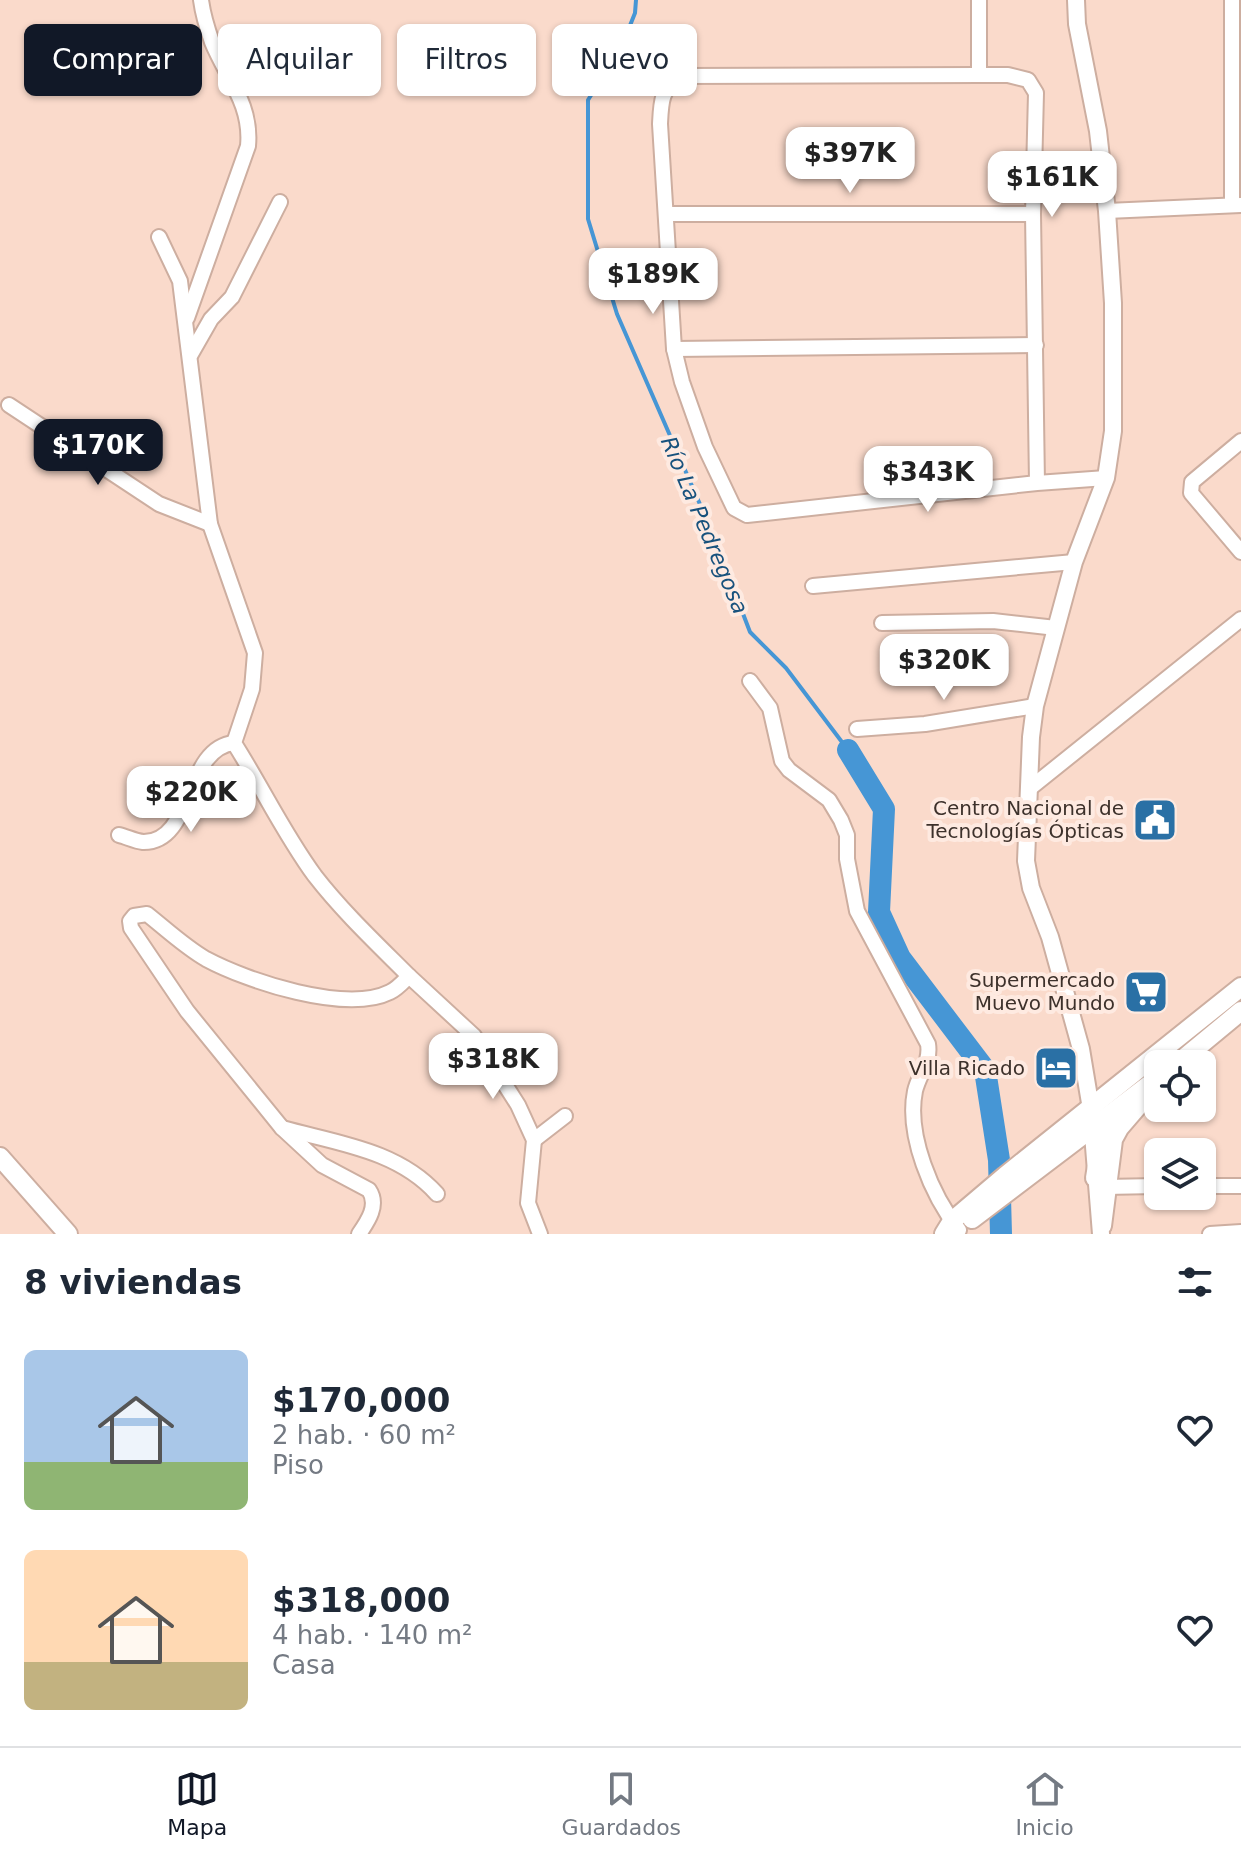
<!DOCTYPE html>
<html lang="es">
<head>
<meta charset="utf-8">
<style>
  :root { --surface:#fff; --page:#f2f2f3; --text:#1f2937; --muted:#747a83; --line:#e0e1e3; --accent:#111827 }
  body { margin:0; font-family:"DejaVu Sans",sans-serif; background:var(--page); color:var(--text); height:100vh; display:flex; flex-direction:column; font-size:30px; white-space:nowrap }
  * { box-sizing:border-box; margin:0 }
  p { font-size:26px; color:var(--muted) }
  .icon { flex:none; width:44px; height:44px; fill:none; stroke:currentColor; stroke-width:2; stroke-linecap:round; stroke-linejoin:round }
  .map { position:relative; height:1234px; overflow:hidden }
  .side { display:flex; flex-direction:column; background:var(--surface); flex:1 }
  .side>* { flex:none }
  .banner { position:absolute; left:24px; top:24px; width:800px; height:72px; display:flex; gap:16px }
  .buttons { position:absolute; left:1144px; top:1050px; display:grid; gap:16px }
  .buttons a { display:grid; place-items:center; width:72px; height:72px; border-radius:12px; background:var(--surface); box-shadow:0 2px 6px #0004; font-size:40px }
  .price { position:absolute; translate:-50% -68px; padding:0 18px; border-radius:16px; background:#fff; color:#222; font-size:26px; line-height:52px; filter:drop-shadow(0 2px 4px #0008) }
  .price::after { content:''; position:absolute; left:50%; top:48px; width:24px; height:18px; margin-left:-12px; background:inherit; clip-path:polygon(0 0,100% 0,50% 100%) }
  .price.active { background:var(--accent); color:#fff }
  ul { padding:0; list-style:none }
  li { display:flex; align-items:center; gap:24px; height:200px; padding:0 24px }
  li span { display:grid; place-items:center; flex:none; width:224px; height:160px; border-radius:12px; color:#555 }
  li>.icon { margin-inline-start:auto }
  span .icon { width:96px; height:96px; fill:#fffc; stroke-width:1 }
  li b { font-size:34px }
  h2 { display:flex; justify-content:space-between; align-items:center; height:96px; padding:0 24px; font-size:34px }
  .chip { padding:0 28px; border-radius:12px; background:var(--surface); box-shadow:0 2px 6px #0004; font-size:28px; line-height:72px }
  .chip.active { background:var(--accent); color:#fff }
  .tab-bar { display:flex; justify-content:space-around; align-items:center; height:112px; border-top:2px solid var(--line); background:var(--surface); font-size:22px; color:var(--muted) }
  .tab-bar a { display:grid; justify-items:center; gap:4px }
  .tab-bar .active { color:var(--accent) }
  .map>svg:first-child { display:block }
</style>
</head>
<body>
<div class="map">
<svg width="1241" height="1234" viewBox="0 0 1241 1234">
  <rect width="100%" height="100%" fill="#fadacb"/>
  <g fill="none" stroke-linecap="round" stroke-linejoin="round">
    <path stroke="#4696d5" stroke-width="4" d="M636,0l-1,13 -14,35 -33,52v119l29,95 92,211 41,107 36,36 62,82"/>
    <path stroke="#4696d5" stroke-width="22" d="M848,750l36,59 -5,103 21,46 85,112 14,90 2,74"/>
    <g stroke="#cdaea0" stroke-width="18">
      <g id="minor">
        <path d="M979,0v75"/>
        <path d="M1232,205v-205"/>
        <path d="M1107,211l134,-6"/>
        <path d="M666,214h367"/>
        <path d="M159,237l21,44 30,243 45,129 -3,36 -18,54c28,44 50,91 81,133 28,36 62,68 94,100 -5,5 -12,13 -19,16 -44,22 -143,-11 -184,-33 -21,-12 -40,-30 -59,-45l-13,2 -4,5 1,7 56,83 95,117 40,37 47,25c10,15 -1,31 -10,44"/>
        <path d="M187,318l61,-172c4,-41 -21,-68 -36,-104 -5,-14 -9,-27 -11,-42"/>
        <path d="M674,349l362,-4"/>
        <path d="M191,354l20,-35 21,-22 48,-95"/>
        <path d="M9,405l150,99 51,20"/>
        <path d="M1241,441l-49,41 -1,11 50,59"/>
        <path d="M1037,483l-4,-269 3,-121 -8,-13 -20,-5h-29l-299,1c-19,13 -19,26 -20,48l14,225 8,33 23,65 29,61 13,7 290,-32 69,-5"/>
        <path d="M813,586l261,-24"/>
        <path d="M882,623l111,-2 63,7"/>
        <path d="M750,681l20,27 12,53 7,9 40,30 12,20 6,15v24l10,52 71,133c3,18 -9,30 -13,47 -9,44 17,105 44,139"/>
        <path d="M857,729l68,-5 110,-18"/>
        <path d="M1029,789l212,-170"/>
        <path d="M119,835c8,2 16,6 24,7 51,1 41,-94 91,-99"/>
        <path d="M409,976l65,60 44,69 16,35 -6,63 12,31"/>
        <path d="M282,1128c54,15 116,22 155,66"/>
        <path d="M534,1140l31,-24"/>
        <path d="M1202,1186h39"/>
        <path d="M1104,1187l54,-1"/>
        <path d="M1104,1226l11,-86 6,-11 37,-43"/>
        <path d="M1210,1234l31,-2"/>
      </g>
    </g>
    <g stroke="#cdaea0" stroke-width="20">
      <path id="tertiary" d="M1076,0l1,24 21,107 9,80 6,92v128l-7,47 -32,84 -39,144 -4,31 -5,124 5,27 19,49 31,112 10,60 10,125"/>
    </g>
    <g stroke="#cdaea0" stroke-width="22">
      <g id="secondary">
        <path d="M1177,1064l64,-53"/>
        <path d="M0,1157l68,77"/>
        <path d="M1095,1178c4,-25 6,-44 26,-62"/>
        <path d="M972,1219l186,-141"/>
        <path d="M944,1234l8,-13 53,-45 236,-189"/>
      </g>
    </g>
    <use href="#minor" stroke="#fff" stroke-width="14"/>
    <use href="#tertiary" stroke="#fff" stroke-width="16"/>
    <use href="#secondary" stroke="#fff" stroke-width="18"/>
  </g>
  <defs>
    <g id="civic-square" transform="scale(2.3)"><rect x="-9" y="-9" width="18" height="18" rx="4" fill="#2a70a5" stroke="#feeae1"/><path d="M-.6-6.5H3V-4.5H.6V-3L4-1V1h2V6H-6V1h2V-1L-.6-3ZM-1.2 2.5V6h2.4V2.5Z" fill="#fff"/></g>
    <g id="supermarket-square" transform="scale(2.3)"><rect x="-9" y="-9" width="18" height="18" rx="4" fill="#2a70a5" stroke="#feeae1"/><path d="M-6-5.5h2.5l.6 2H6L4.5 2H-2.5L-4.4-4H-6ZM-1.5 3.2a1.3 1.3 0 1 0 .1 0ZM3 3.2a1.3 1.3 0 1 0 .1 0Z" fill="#fff"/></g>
    <g id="hotel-square" transform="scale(2.3)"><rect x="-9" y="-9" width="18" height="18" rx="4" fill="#2a70a5" stroke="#feeae1"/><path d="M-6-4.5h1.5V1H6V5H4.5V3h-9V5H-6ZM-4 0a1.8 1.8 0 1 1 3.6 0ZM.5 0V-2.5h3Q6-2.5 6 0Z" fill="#fff"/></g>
  </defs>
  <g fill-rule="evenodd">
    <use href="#civic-square" x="1155" y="820"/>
    <use href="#supermarket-square" x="1146" y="992"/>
    <use href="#hotel-square" x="1056" y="1068"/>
  </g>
  <g text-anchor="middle" stroke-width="8" stroke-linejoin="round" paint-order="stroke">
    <g font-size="20" fill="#3d312b" stroke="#feeae1" text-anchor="end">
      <text x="1124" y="815">Centro Nacional de<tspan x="1124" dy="23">Tecnologías Ópticas</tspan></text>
      <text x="1115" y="987">Supermercado<tspan x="1115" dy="23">Muevo Mundo</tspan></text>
      <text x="1025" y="1075">Villa Ricado</text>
    </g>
    <g font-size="22" font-style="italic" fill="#18527d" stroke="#feeae1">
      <text transform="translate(705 525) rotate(67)" y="8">Río La Pedregosa</text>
    </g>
  </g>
</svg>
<div class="buttons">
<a><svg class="icon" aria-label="locate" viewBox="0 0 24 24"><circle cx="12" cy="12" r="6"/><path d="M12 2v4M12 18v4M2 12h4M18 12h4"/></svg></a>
<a><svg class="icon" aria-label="layers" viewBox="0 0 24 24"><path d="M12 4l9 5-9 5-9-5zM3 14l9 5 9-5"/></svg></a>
</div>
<b class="price" style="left:850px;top:195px">$397K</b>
<b class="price" style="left:1052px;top:219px">$161K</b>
<b class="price" style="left:653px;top:316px">$189K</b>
<b class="price active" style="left:98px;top:487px">$170K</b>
<b class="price" style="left:928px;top:514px">$343K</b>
<b class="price" style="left:944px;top:702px">$320K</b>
<b class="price" style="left:191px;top:834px">$220K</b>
<b class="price" style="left:493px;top:1101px">$318K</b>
<div class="banner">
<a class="chip active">Comprar</a>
<a class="chip">Alquilar</a>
<a class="chip">Filtros</a>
<a class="chip">Nuevo</a>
</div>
</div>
<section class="side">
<h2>8 viviendas<svg class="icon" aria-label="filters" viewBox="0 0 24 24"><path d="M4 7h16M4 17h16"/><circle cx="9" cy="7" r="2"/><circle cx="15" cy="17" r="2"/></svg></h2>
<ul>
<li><span style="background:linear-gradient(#a9c7e8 70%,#8fb573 0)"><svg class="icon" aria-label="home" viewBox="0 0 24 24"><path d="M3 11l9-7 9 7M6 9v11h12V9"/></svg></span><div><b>$170,000</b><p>2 hab. · 60 m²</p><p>Piso</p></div><svg class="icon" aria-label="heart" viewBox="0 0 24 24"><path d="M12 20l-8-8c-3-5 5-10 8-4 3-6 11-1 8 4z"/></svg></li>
<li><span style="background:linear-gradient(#ffd9b3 70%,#c2b280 0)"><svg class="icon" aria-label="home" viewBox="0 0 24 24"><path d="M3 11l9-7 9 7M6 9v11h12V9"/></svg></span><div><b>$318,000</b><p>4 hab. · 140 m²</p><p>Casa</p></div><svg class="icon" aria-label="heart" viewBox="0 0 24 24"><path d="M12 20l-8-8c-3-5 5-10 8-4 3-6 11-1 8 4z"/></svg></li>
</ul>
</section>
<nav class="tab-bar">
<a class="active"><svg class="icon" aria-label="map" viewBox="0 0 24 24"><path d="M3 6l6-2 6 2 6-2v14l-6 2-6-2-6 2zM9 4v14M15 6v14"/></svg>Mapa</a>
<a><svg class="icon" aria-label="saved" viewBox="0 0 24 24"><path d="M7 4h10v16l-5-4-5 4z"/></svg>Guardados</a>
<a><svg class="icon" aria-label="home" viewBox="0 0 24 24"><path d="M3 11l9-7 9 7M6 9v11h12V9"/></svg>Inicio</a>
</nav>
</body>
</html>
